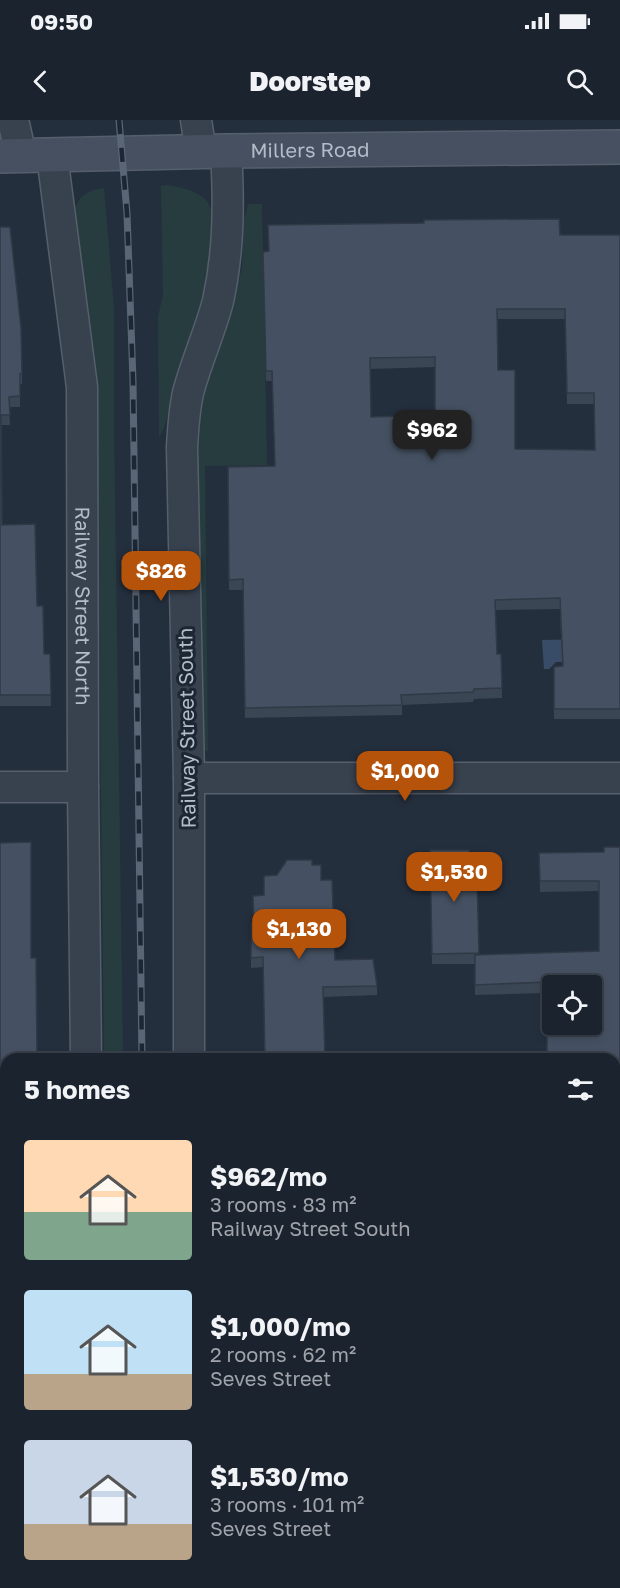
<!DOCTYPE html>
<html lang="en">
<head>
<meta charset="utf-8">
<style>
  :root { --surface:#1b232e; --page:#282f3a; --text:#f1f3f6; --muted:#a0a4aa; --line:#39404a; --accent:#b45309 }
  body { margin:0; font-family:"Golos Text",sans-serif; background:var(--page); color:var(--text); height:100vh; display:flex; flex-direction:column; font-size:22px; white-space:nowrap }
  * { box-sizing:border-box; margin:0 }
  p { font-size:20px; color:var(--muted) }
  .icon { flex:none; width:33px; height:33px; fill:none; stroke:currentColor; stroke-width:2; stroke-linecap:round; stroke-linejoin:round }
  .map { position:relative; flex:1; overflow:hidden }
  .panel { position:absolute; left:0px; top:933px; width:621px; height:536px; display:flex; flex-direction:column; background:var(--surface); border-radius:18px 18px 0 0; box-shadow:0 3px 9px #0003,0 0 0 2px var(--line) }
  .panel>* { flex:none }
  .fabs { position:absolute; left:542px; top:855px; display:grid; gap:12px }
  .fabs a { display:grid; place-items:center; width:60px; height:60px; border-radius:6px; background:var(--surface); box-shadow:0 3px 9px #0003,0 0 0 2px var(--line); font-size:30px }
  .price { position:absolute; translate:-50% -51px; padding:0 14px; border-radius:12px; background:var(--accent); color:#fff; font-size:20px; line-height:39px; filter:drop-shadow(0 2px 3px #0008) }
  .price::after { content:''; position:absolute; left:50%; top:36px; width:18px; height:14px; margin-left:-9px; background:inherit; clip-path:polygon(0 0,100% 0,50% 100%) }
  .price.current { background:#222; color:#fff }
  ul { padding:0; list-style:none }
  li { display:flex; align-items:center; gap:18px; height:150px; padding:0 24px }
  li span { display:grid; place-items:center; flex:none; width:168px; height:120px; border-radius:6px; color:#555 }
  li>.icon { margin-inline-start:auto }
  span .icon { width:72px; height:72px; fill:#fffc; stroke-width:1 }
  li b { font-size:26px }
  h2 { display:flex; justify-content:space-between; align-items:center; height:72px; padding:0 24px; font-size:26px }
  .status { display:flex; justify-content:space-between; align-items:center; height:42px; padding:0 30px; background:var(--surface); direction:ltr }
  .status svg { height:16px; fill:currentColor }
  header { display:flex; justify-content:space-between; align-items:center; height:78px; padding:0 24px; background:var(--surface); font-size:27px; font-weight:800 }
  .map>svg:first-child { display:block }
</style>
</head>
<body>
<div class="status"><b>09:50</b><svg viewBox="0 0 49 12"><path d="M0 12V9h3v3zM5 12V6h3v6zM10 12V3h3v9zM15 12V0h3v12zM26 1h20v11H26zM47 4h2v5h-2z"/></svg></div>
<header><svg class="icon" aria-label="back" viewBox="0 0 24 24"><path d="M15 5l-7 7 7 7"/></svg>Doorstep<svg class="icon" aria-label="search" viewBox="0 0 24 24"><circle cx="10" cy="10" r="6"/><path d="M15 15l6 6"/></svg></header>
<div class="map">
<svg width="620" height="1468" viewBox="0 0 620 1468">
  <rect width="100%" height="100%" fill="#242f3e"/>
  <g fill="#263c3f">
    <path d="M167,65c14,2 33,6 41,18 7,12 5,24 4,36 -1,15 -1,31 -5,46 -7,32 -22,63 -32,95 -6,19 -5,41 -16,57l-1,-120 5,-22 -2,-109z"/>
    <path d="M104,68l10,121v115l9,635h-19l-8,-690 -21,-160c5,-15 15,-19 29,-21z"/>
    <path d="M248,84h14l5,261 -62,1 3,285h-3l-9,-19 -2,-272 8,-67 12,-39 14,-30 14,-56 1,-45z"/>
    <path d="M89,1463h41v5h-42z"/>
  </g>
  <path fill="#394c67" d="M590,519v23h-34l-7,7h-5l-2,-29z"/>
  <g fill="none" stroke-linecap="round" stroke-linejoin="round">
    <g stroke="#565f6c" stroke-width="33">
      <g id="street">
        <path d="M13,0l8,35"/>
        <path d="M196,0l5,32"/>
        <path id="s1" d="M52,35l30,232 1,400 3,272"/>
        <path d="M189,658h431"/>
        <path d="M0,667h83"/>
        <path d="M189,939v-281l-7,-331c1,-18 2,-36 6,-54 8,-31 22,-61 30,-92 11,-50 11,-99 8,-150"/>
        <path d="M615,1287h5"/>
        <path d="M0,1289h6"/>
        <path d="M64,1462v6"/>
        <path d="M190,1462v6"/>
      </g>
    </g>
    <g stroke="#565f6c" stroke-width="36">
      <g id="secondary">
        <path id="s2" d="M0,36l226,-5 394,-4"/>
      </g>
    </g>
    <use href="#street" stroke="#38414e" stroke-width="30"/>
    <use href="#secondary" stroke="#465061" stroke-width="33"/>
    <g stroke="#5a6575" stroke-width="7">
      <g id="rail">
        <path d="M119,0l8,93 6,168 9,678"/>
        <path d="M147,1462v6"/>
      </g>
    </g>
    <use href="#rail" stroke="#1d2633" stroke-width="4.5" stroke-dasharray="14" stroke-linecap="butt"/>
  </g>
  <g fill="#3b4654" fill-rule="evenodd">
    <path d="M0,107l22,146v11h-2v23h-11l1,18h-9l1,100 35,81 7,48h6l1,52h-51z"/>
    <path d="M560,115h60v484h-66v-52l8,-1 -2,-57 -65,1 2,44h4l1,44 -28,1 -1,3 -71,3v10l-157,3 -2,-128h-14l-1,-123 47,-1 -3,-85h-6l-3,-129zM497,199h68l2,85h27l1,46 -80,-1 -17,-79zM435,247v48l-64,2 -1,-48z"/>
    <path d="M0,723l6,216v38h-6z"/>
    <path d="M620,727v504h-5v-292l-68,-66 -72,2v-31h-43l-2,-114 39,22 7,7 1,-1 2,77 120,-4v-60l-59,1 -1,-39 65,-1z"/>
    <path d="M312,745l9,15 14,80 42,26v9l-53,2 -61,-30 -12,1v-45h2l24,-48z"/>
    <rect x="0" y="1019" width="6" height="217"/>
  </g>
  <g fill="#455162" stroke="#303945" stroke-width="1.5" fill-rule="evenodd">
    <path d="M559,99l1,16h60v474h-66v-42l9,-1 -3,-68 -65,2 2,54h4l1,34 -28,1 -1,3 -72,3 1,10 -157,3 -2,-129 -14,1 -1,-113 47,-1 -3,-95h-6l-3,-119 6,-1 -1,-26 156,-2v-3zM497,189h68l2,84h27l1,57 -80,-1v-79h-17zM435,237v58l-64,2 -1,-59z"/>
    <path d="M0,107h10l11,101 1,45 -2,1v22l-11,1 1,18h-9l1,110 33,-1 2,82h6l1,48h6l1,41h-51z"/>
    <path d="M31,722v116h5l1,101h-31v27l-6,1v-244z"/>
    <path d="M604,727h16v493h-5v-281h-68v-77l-72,3v-30l124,-4v-70h-59l-1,-28 65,-1zM552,866h39v38h-39z"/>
    <path d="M430,730h39v22l6,-1 1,8 1,-1 2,75 -47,1z"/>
    <path d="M287,740h25v5h9v15h11l3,80 38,-1 4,27 -54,1 2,72h-60l-2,-102 -12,1v-35h3l-1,-27 11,-1v-19l13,-1z"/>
    <rect x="0" y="1019" width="6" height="207"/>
    <path d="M620,1330v138h-362v-6h357v-131z"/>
  </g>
  <g text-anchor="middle" stroke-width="6" stroke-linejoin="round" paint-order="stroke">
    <g font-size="20" fill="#b4bcc9" stroke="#1d2633">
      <text dy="7" stroke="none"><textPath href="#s2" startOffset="310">Millers Road</textPath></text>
      <text dy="7" stroke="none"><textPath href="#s1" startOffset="453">Railway Street North</textPath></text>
      <text transform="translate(187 608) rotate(-91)" y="7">Railway Street South</text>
    </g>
  </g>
</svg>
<div class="fabs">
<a><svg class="icon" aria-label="locate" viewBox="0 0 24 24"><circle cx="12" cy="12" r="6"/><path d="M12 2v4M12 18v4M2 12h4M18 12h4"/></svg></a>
</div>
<b class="price current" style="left:432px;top:341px">$962</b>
<b class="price" style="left:161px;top:482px">$826</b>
<b class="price" style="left:405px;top:682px">$1,000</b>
<b class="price" style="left:454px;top:783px">$1,530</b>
<b class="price" style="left:299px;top:840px">$1,130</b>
<section class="panel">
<h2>5 homes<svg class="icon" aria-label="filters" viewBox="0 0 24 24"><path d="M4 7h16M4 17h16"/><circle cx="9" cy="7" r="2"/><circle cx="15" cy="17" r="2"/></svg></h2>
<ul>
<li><span style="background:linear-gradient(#ffd9b3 60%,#7fa58c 0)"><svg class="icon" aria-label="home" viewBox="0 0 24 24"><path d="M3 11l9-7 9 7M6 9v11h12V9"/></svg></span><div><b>$962/mo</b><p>3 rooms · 83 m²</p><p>Railway Street South</p></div></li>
<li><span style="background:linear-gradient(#bfe0f5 70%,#b9a48a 0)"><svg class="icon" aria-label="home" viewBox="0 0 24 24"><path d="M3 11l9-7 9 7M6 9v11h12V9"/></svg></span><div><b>$1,000/mo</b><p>2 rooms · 62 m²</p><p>Seves Street</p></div></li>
<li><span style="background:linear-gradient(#c9d6e8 70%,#b9a48a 0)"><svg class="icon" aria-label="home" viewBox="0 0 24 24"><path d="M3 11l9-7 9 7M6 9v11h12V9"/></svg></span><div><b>$1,530/mo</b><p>3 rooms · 101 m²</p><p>Seves Street</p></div></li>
</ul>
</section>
</div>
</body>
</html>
